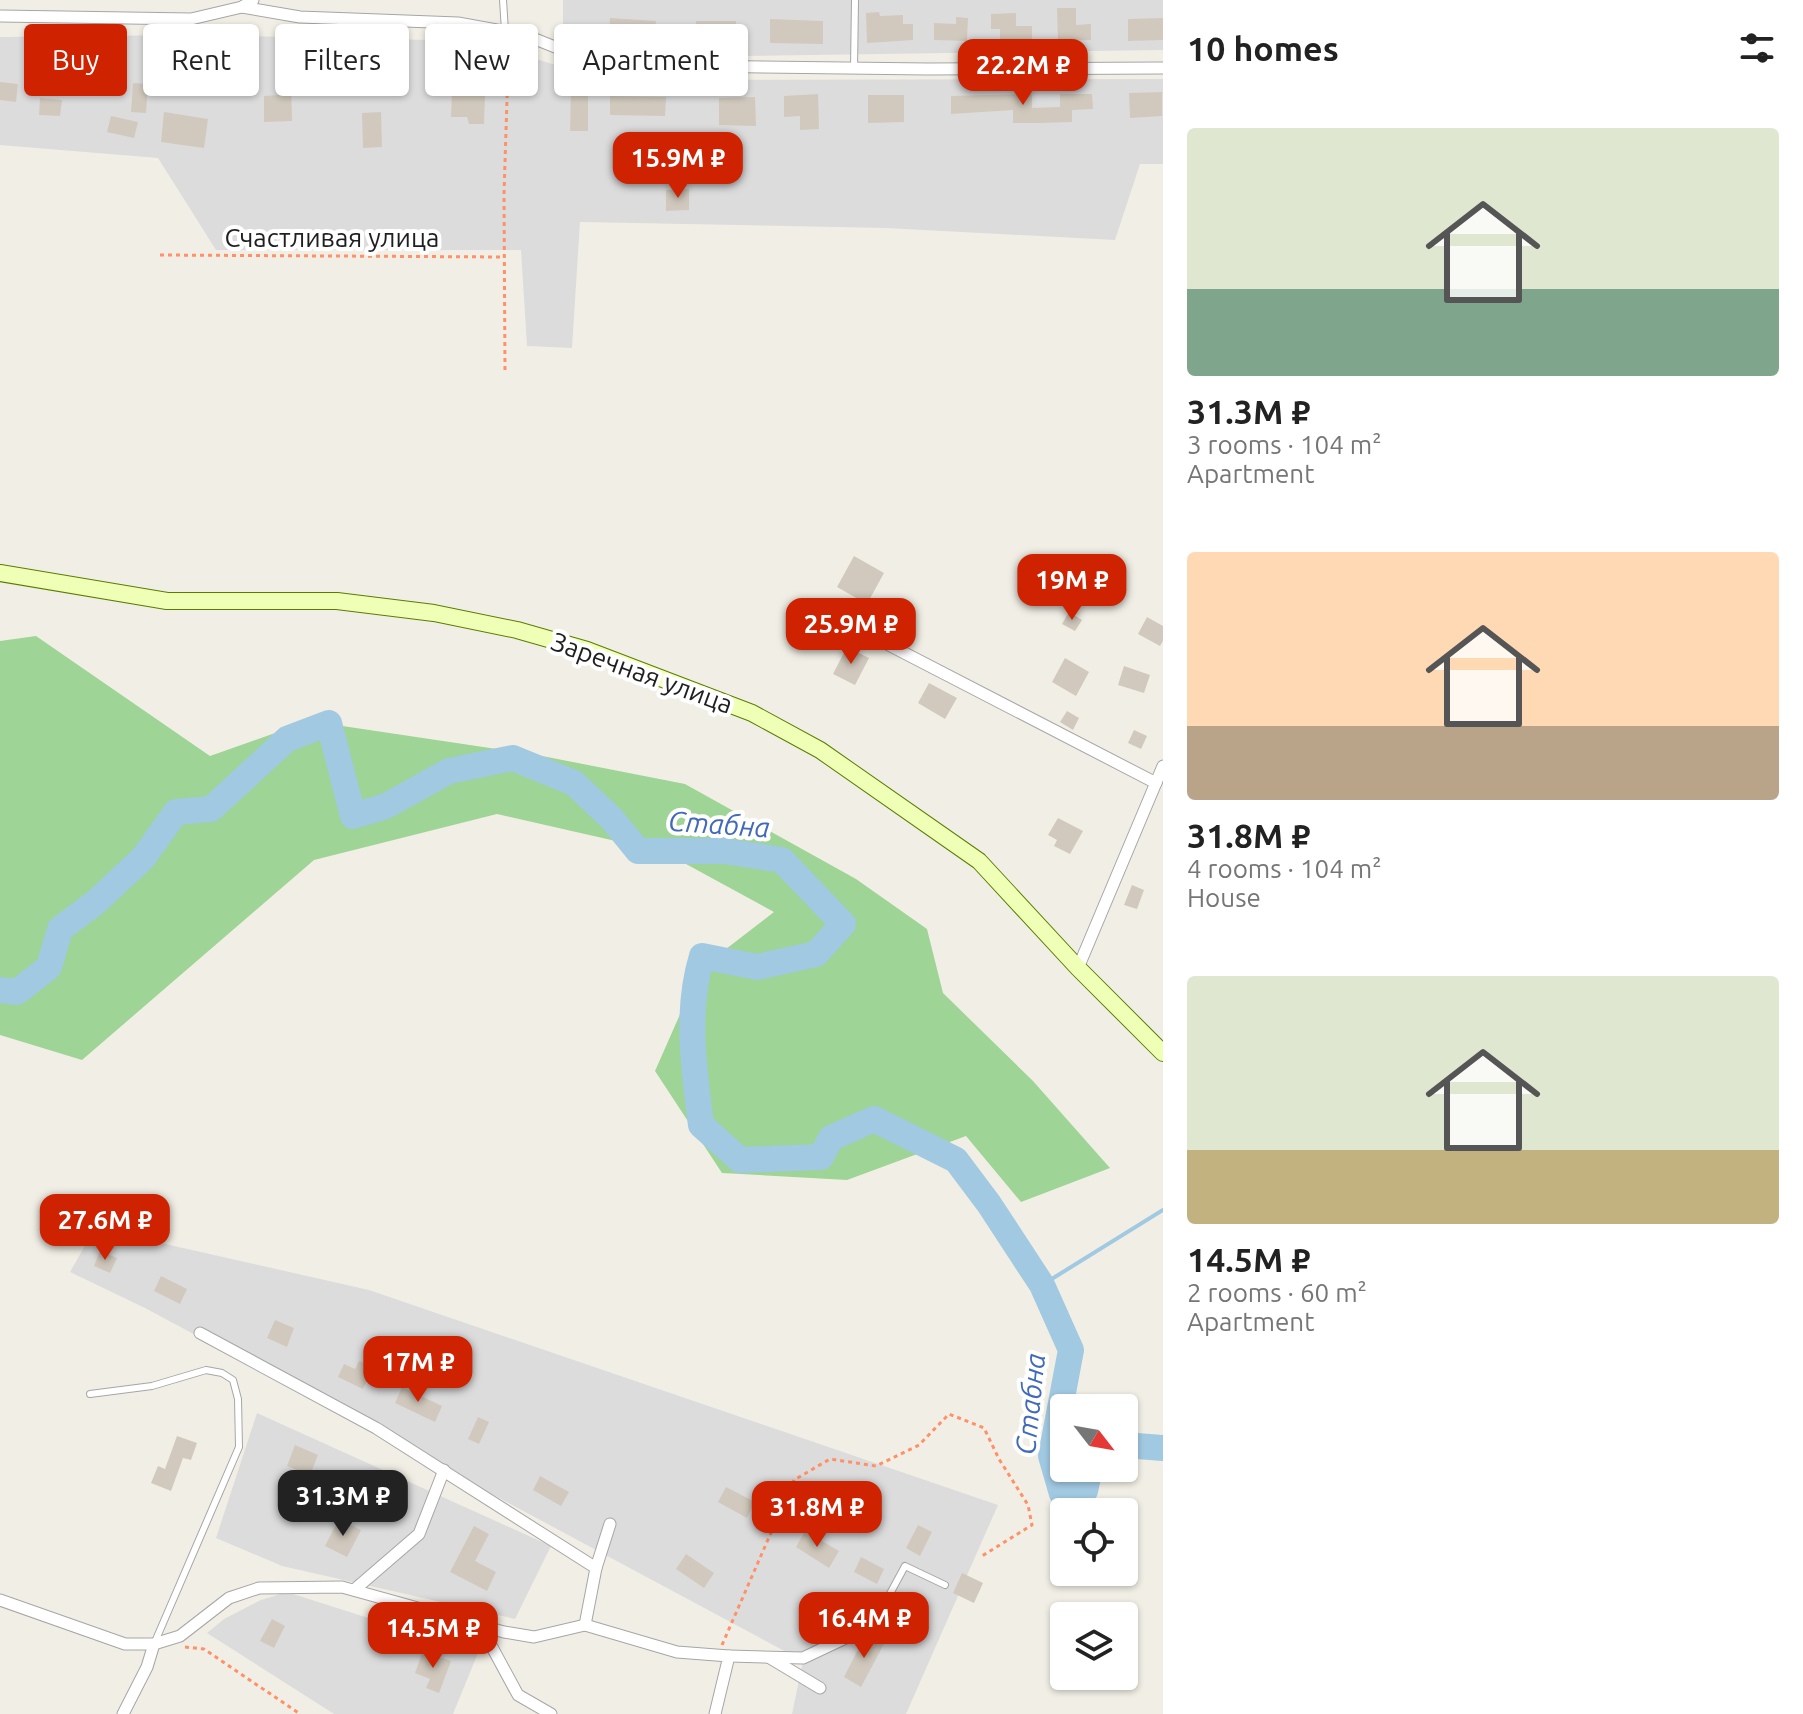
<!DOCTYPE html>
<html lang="en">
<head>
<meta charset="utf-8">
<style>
  :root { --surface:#fff; --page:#f2f2f2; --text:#222; --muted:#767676; --accent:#cf2200 }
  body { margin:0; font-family:Ubuntu,sans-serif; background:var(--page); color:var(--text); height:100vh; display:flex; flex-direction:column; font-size:30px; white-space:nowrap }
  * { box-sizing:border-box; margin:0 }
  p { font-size:26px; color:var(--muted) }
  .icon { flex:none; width:44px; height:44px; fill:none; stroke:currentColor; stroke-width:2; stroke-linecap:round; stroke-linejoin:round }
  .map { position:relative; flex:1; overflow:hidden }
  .side { display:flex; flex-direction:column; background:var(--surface); width:640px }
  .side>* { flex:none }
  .banner { position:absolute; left:24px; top:24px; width:760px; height:72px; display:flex; gap:16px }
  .needle { width:52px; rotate:121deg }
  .tools { position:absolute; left:1050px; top:1394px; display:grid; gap:16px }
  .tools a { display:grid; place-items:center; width:88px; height:88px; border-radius:8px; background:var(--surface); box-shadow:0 2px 6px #0004; font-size:40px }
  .price { position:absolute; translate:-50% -68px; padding:0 18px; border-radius:16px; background:var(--accent); color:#fff; font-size:26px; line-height:52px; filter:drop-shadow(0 2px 4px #0008) }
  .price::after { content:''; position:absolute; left:50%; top:48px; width:24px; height:18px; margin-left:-12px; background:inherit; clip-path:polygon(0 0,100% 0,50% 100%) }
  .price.selected { background:#222; color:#fff }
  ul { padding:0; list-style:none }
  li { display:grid; align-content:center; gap:16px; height:424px; padding:0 24px }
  li span { display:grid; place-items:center; height:248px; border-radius:8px; color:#555 }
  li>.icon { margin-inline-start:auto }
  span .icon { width:144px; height:144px; fill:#fffc; stroke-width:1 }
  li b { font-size:34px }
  h2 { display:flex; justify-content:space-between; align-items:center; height:96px; padding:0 24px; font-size:34px }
  .tag { padding:0 28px; border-radius:8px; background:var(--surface); box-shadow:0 2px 6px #0004; font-size:28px; line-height:72px }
  .tag.selected { background:var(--accent); color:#fff }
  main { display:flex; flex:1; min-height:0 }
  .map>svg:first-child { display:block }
</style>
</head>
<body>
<main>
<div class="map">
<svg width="1163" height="1714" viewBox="0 0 1163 1714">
  <rect width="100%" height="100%" fill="#f1efe5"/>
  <g fill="#dddcdc">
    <path d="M563,0h600v50l-485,7 -115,-27z"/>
    <path d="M188,35l290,6 126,39 559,-1v85h-23l-25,76 -229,-12 -306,-6 -8,126 -45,-2 -6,-96h-305l-58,-92 -158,-13v-108z"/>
    <path d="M95,1228l274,62 629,215 -92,209h-114l11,-53 -658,-353 -75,-36z"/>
    <path d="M257,1413l294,133 -36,73 -233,-53 -66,-28z"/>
    <path d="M287,1592l191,61 -25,61h-119l-127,-81 17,-14 37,-19z"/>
  </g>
  <path fill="#9ed496" d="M36,636l174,120 99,-35 228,34 148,29 171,95 71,50 16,64 90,88 77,87 -89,34 -55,-66 -119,44 -125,-7 -67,-102 45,-102 74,-57 -110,-60 -167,-38 -183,46 -232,200 -82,-25v-394z"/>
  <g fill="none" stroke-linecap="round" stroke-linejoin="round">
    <path stroke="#a1c9e2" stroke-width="4" d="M1042,1285l121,-75"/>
    <g stroke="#a1c9e2" stroke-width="26">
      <path d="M0,990l17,2 32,-25 11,-38 36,-27 47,-44 33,-46 35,-3 76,-70 42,-16 24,93 33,-10 63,-35 64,-13 61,25 38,36 26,32h86l58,9 61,64 -27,30 -59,13 -55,-11c-17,56 -8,112 -1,169l39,35 81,-3 10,-19 43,-19 82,41 33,44 53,81 29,65 -20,106 11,38 23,-3 5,-23"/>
      <path d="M1124,1445l39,3"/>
    </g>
  </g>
  <g fill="#d1c9bd">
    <path d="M1057,8h19v17l15,-1v16l-33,1z"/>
    <path d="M879,12l1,4 23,-1v9h10v16l-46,3 -1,-30z"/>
    <path d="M1016,13v13h16v14l-32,1v-12h-9v-15z"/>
    <path d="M956,17l12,1 -1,23 -33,-1v-17l22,1z"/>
    <path d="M610,18l46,3 -2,18 -45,-3z"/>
    <path d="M1163,18v22l-35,1v-22z"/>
    <path d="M770,19l53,2v23l-53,-1z"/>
    <rect x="696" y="21" width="40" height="18"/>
    <path d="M202,44h13l-1,16 -13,-1z"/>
    <path d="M229,58l19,1 -2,29 -18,-1z"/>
    <path d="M0,82l18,2 -2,18 -16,-2z"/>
    <path d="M133,83l15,1 -2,29 -15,-1z"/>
    <path d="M280,84h11l1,37 -28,1v-26l16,-1z"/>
    <path d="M571,90h17v41h-18z"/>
    <path d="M452,92l33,2 -1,30h-15l-2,-7h-16z"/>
    <path d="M1162,92v24l-32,2 -1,-25z"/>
    <path d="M818,94l1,35 -19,1v-14l-16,1v-21z"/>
    <path d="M1032,94v14l28,-1v-13h32l1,15 -21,1v12l-34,1h-25v-13l-62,4v-18z"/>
    <path d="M868,95h36v27l-36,1z"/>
    <path d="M610,96l56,1 -1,19 -55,-1z"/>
    <path d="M755,97l1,29 -37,-1v-27z"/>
    <path d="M40,98l22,2 -2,16 -21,-1z"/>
    <path d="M164,112l44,7 -4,29 -43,-6z"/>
    <path d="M381,112l1,35 -19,1 -1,-35z"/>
    <path d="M111,116l27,6 -4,16 -27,-6z"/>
    <path d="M689,189v21l-23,1v-21z"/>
    <path d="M854,556l30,17 -17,31 -30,-17z"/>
    <path d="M1069,612l13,8 -7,11 -13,-7z"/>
    <path d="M1147,617l16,9v15l-3,5 -22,-12z"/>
    <path d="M847,647l22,11 -14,27 -22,-11z"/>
    <path d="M1065,658l24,14 -13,24 -24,-14z"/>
    <path d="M1124,666l26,9 -6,18 -26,-8z"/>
    <path d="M929,683l28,15 -12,21 -27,-16z"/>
    <path d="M1067,711l12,7 -6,12 -13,-8z"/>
    <path d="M1134,730l13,6 -6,13 -13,-6z"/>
    <path d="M1058,818l25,13 -13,23 -16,-8 3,-6 -9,-5z"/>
    <path d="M1132,885l12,5 -7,19 -13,-4z"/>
    <path d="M100,1251l17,7 -7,15 -16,-7z"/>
    <path d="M161,1276l26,13 -7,15 -26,-13z"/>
    <path d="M275,1320l19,8 -7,19 -20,-9z"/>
    <path d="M359,1361l14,6 -10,22 -25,-12 6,-13 11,5z"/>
    <path d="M402,1387l40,19 -7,16 -40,-19z"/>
    <path d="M478,1417l11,5 -10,22 -11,-5z"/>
    <path d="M177,1436l20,7 -6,17 -8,-2 -12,33 -20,-8 7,-17 7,3z"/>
    <path d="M295,1445l23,10 -8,20 -23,-9z"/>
    <path d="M540,1476l29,16 -8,14 -28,-16z"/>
    <path d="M726,1487l29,15 -8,16 -29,-16z"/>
    <path d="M339,1519l22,11 -14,27 -22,-11z"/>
    <path d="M918,1525l14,7 -12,24 -14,-8z"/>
    <path d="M474,1526l15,8 -14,27 21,11 -9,19 -37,-19z"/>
    <path d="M805,1531l34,20 -10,17 -33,-21z"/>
    <path d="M686,1554l28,19 -10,15 -28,-19z"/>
    <path d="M861,1557l23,12 -7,15 -23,-12z"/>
    <path d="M962,1573l21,10 -9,20 -21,-10z"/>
    <path d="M272,1619l13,7 -11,22 -14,-7z"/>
    <path d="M872,1635l13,7 -24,45 -17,-10 20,-39z"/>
    <path d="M423,1651l28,10 -12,32 -13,-5 4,-9 -15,-6z"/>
  </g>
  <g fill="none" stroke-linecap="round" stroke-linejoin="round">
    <g stroke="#a6a6a6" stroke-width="8">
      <g id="lane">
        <path d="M503,0l2,31"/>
        <path d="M854,69l1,-69"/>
        <path d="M90,1394l62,-8 54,-16 16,3 11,7 5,19 1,48 -85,197"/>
        <path d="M873,1625l32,-59 40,19"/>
      </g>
    </g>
    <g stroke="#a6a6a6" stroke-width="13">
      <g id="street">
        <path d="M242,7l58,10 158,6 67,12 75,30 328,4 235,-1"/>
        <path d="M0,16l191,3 51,-12 11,-7"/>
        <path d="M887,644l269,139"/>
        <path d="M1078,968l85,-202"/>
        <path d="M200,1333l176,95 220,140 -11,57"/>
        <path d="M596,1568l14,-44"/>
        <path d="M354,1590l65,-56 25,-64"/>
        <path d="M0,1600l125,44h29l26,-8 49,-38 30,-10 83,-1 162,45 30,5 51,-12 92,27 52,4 -14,58"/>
        <path d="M480,1625l38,70 33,19"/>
        <path d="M729,1656l74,2 70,-33"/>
        <path d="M770,1658l50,30"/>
        <path d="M123,1714l24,-47 7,-23"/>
      </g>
    </g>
    <g stroke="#5a7d00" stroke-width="18">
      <path id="secondary" d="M0,573l167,28h170l97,12 83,17 70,20 165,63 68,37 159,111 99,107 85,85"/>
    </g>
    <g stroke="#ff9068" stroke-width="3" stroke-dasharray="4 4" stroke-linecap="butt">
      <path d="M160,255l344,2"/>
      <path d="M505,370l-1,-176 4,-126 -3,-25"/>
      <path d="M722,1645l72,-165 36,-21 46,7 43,-21 30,-31 35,14 15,31 29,46 4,20 -50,31"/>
      <path d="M185,1647l19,2 96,65"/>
    </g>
    <use href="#lane" stroke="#fff" stroke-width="6"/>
    <use href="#street" stroke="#fff" stroke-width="11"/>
    <use href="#secondary" stroke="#efffb5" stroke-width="16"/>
  </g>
  <g text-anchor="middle" stroke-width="8" stroke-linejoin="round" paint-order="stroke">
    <g font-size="26" fill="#1f1f1f" stroke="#fff">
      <text x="332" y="247">Счастливая улица</text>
      <text transform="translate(642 673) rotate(20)" y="9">Заречная улица</text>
    </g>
    <g font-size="28" font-style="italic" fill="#426ab9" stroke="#fff">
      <text transform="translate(719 824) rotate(4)" y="10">Стабна</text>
      <text transform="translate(1030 1404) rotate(-84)" y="10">Стабна</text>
    </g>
  </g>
</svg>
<div class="tools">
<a><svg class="needle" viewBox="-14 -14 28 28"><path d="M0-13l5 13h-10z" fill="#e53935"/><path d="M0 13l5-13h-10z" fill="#767676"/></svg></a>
<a><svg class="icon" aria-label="locate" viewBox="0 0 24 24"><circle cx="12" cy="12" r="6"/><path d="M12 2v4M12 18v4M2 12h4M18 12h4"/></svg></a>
<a><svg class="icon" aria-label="layers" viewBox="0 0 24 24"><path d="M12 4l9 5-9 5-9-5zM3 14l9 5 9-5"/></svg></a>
</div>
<b class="price" style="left:1023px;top:107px">22.2M ₽</b>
<b class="price" style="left:678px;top:200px">15.9M ₽</b>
<b class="price" style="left:1072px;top:622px">19M ₽</b>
<b class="price" style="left:851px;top:666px">25.9M ₽</b>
<b class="price" style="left:105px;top:1262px">27.6M ₽</b>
<b class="price" style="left:418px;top:1404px">17M ₽</b>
<b class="price selected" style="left:343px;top:1538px">31.3M ₽</b>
<b class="price" style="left:817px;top:1549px">31.8M ₽</b>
<b class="price" style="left:864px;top:1660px">16.4M ₽</b>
<b class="price" style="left:433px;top:1670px">14.5M ₽</b>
<div class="banner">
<a class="tag selected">Buy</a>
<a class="tag">Rent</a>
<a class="tag">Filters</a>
<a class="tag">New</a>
<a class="tag">Apartment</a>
</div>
</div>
<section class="side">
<h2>10 homes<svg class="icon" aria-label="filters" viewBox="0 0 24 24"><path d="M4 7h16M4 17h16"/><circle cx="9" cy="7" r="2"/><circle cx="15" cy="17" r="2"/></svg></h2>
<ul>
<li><span style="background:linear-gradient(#dfe7d0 65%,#7fa58c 0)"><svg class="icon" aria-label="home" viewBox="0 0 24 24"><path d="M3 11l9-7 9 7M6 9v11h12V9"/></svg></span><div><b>31.3M ₽</b><p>3 rooms · 104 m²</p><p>Apartment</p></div></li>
<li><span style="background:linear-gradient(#ffd9b3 70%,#b9a48a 0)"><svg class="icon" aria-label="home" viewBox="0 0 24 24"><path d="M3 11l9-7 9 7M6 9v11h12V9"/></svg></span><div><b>31.8M ₽</b><p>4 rooms · 104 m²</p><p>House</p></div></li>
<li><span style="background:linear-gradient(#dfe7d0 70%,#c2b280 0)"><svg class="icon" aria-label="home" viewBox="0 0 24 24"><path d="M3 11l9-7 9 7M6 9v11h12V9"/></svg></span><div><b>14.5M ₽</b><p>2 rooms · 60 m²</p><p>Apartment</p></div></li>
</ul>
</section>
</main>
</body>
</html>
